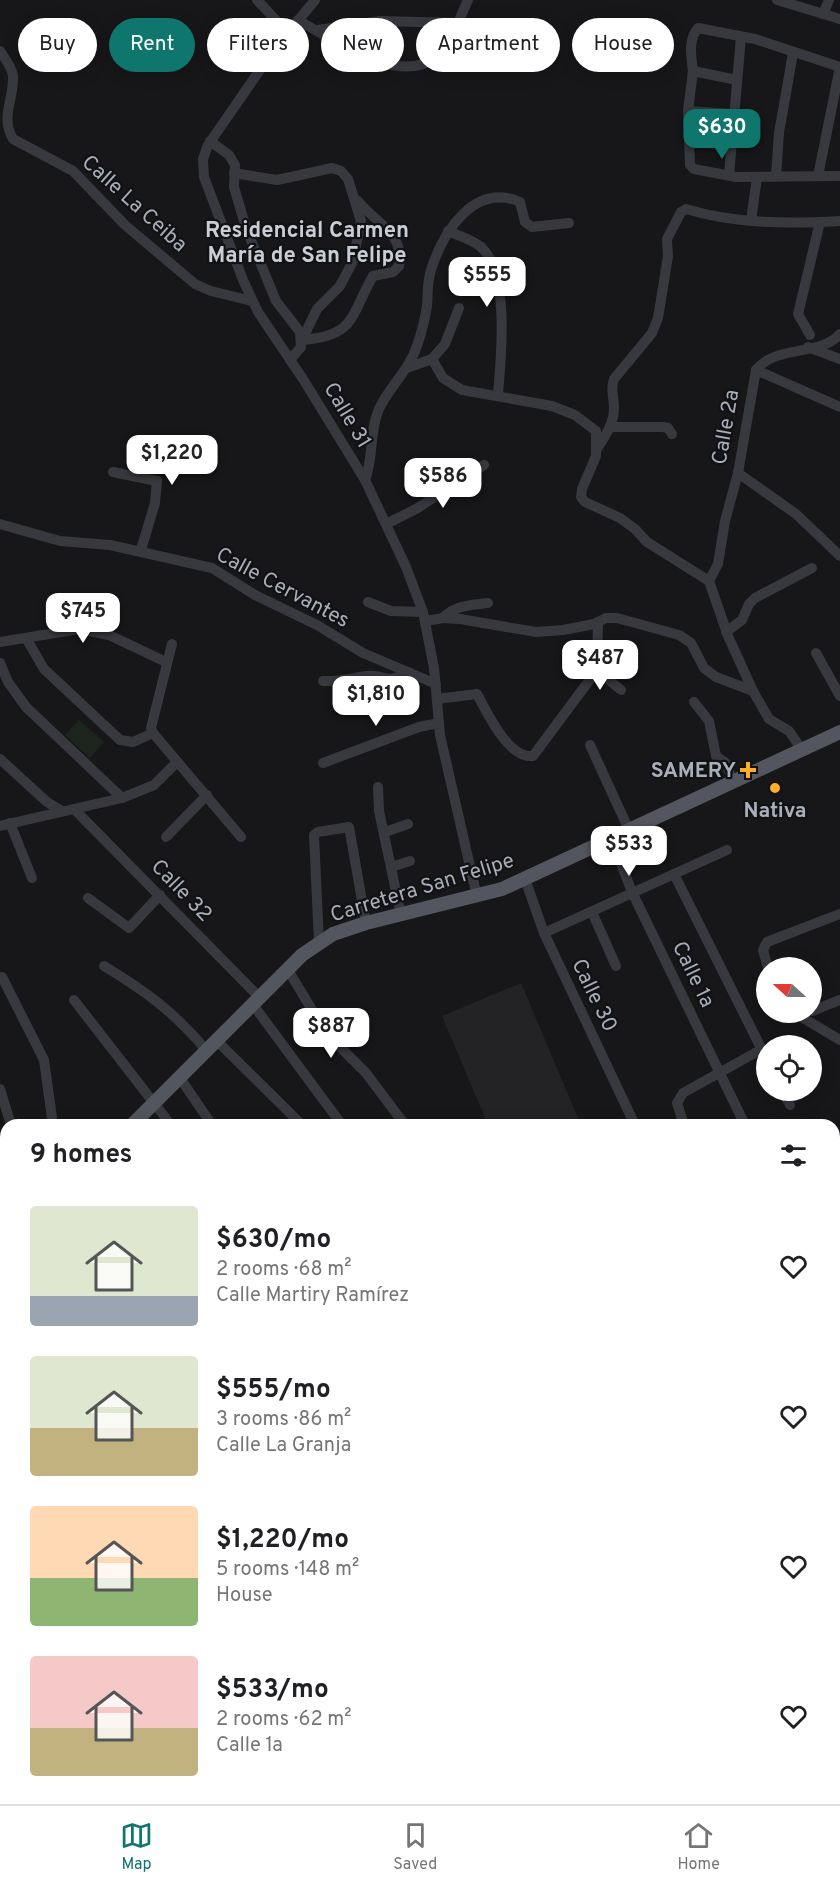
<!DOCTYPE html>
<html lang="en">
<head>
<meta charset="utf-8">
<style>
  :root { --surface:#fff; --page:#f2f2f2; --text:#202124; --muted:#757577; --line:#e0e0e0; --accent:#0f766e }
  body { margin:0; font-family:Overpass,sans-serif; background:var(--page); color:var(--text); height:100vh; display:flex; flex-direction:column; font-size:22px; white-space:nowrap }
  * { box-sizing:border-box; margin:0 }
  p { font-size:20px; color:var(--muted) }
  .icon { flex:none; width:33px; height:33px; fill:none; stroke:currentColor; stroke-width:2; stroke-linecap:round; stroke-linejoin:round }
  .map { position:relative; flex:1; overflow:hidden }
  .drawer { position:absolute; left:0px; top:1119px; width:840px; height:686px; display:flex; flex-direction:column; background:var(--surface); border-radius:18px 18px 0 0; box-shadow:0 3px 15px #0003 }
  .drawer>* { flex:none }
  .guide { position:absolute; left:18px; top:18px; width:804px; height:54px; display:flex; gap:12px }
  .needle { width:39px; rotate:291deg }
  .fabs { position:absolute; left:756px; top:957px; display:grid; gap:12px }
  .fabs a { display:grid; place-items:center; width:66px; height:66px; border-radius:50%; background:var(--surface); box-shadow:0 3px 15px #0003; font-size:30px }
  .price { position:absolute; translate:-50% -51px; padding:0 14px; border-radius:12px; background:#fff; color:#222; font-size:20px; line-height:39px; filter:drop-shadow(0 2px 3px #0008) }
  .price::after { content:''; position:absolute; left:50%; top:36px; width:18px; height:14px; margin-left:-9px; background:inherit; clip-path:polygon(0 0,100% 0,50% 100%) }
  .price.current { background:var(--accent); color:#fff }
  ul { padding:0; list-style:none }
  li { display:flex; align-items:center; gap:18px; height:150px; padding:0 30px }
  li span { display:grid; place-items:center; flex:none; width:168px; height:120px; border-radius:6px; color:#555 }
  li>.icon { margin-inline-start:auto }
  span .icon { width:72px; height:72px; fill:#fffc; stroke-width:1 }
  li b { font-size:26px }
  h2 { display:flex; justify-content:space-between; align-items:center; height:72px; padding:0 30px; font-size:26px }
  .chip { padding:0 21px; border-radius:27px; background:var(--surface); box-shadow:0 3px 15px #0003; font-size:21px; line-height:54px }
  .chip.current { background:var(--accent); color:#fff }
  .menu { display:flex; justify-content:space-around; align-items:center; height:84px; border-top:2px solid var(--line); background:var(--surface); font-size:16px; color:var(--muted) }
  .menu a { display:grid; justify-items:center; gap:3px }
  .menu .current { color:var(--accent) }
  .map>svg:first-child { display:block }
</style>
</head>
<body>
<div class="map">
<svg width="840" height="1804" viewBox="0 0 840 1804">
  <rect width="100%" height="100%" fill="#171719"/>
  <path fill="#232326" d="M521,983l60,142h-93l-46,-109z"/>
  <path fill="#1c251d" d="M79,720l25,22 -14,16 -25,-23z"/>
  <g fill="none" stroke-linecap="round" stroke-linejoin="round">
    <g stroke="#38393f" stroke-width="10">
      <path d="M257,0l31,33"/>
      <path d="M315,0l-42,51 -65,94 -5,14 1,18 39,103 15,32 45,67 62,101 41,87 17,45 11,56 6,67 37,162"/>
      <path d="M777,0l63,19"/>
      <path d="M823,14l6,-14"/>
      <path d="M298,20c34,19 103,68 139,36 14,-12 23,-39 31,-56"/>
      <path d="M318,30l62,-9 78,2"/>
      <path d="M0,51c5,8 12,16 13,25 1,24 -13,41 0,63l60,32 52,54 70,59 16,7 41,10"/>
      <path d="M693,71c-2,-16 -5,-31 5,-43l57,11 85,28"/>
      <path d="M737,80l-44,-9 -5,40 2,54 4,4 42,8 104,-1"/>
      <path d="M688,111l46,3"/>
      <path d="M210,141l19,14 6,10 -1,22 12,41 30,73 24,31 1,15 -11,13"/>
      <path d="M234,173l43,7 55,-12 9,3 7,8 13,42 -8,40 -13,25 -23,23 -15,31"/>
      <path d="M729,175l12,-138"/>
      <path d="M776,176l3,-43 14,-80"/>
      <path d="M818,176l22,-109"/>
      <path d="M751,221l6,-44"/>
      <path d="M448,231c11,5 25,9 33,16 29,26 20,112 17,147"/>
      <path d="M810,335l-12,-21 22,-92"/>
      <path d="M302,340c54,-4 48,-24 71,-64l20,-4 6,-6c6,-33 -23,-42 -41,-65"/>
      <path d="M808,347l32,12"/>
      <path d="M432,359l13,-15 14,-36"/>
      <path d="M407,368l25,-9 11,19 19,12 90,16 23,9 21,16v25l-14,33 -1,8 4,5 35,16 15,11 12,13 62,39 19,55 25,55 16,28 20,12 13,19"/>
      <path d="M756,370l84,37"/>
      <path d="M610,427h53l5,1 4,6"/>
      <path d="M597,449c8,-13 17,-25 17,-41 0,-11 -4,-19 0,-29l38,-46 6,-15 10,-62 -1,-17 14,-27 5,-3c49,15 103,15 154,12"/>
      <path d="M113,472l44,9 -2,22 -14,47"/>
      <path d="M738,473l58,41 44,42"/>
      <path d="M365,480c9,-23 4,-49 14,-71 10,-22 29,-37 38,-63 4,-12 8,-27 10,-40 1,-12 0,-24 4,-36 12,-38 43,-88 89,-68l5,20 7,5 37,-4"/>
      <path d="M0,524l60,17 50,4 102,23 43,27 62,30 46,28 73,31"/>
      <path d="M386,524l30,-15 68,-44"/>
      <path d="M709,581l9,-17 7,-43 13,-48 18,-103c21,-26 63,-13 84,-36"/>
      <path d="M368,602l23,9 32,1"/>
      <path d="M443,618c12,-13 28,-13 45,-15"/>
      <path d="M426,621l17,-3 17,1 76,13 27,-2 31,-6 12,-6h11l62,17 12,8 13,25 12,9 37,14"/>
      <path d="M726,632l16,-12 7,-16 6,-6 57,-30"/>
      <path d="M26,638l18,31 76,71 13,2 20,-9"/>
      <path d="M0,642l79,-13 30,6 57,27"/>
      <path d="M172,644l-21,84 2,5 88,104"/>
      <path d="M816,653l24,43"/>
      <path d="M0,663l8,19 18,25 96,91"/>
      <path d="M597,670l24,20"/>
      <path d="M323,681c15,1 29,-3 44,-5 21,-2 15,10 42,-4"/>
      <path d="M437,699l40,-5c10,18 31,65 56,62l64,-86 1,-48"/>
      <path d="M694,702l15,19 7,35 10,7 7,19"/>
      <path d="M338,707l18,-19 4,-10"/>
      <path d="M590,745l39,85"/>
      <path d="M0,759l47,43 15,9"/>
      <path d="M323,763l96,-36 20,-4"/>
      <path d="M378,787l1,24 22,104"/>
      <path d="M74,809l187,190"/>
      <path d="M10,823l22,55"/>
      <path d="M0,826l122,-28 32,-13 23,-23"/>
      <path d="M385,832l23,-8"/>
      <path d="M166,837l41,-42"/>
      <path d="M611,838l21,54 113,233"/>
      <path d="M391,867l19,-6"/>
      <path d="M674,874l92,184"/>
      <path d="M525,879l19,54 91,192"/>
      <path d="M88,898l41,30 31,-33"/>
      <path d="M592,912l24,54"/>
      <path d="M544,933l183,-83"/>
      <path d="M319,943l-5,-108 4,-3 31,-5 17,96"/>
      <path d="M104,966c43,26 70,46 103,85"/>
      <path d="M768,968l-5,-18 4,-8 73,-28"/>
      <path d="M288,970l29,48 22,28 27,27 39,52"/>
      <path d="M2,977l42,83 9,65"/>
      <path d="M74,1000l97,125"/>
      <path d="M254,1006l88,119"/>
      <path d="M812,1011l28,-11"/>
      <path d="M785,1012l13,3 42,25"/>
      <path d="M218,1042l84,83"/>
      <path d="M180,1078l32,47"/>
      <path d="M0,1089l11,36"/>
      <path d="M782,1090l8,15"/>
      <path d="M684,1125l-7,-22 6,-10 79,-44"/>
      <path d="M834,1183l6,-15"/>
      <path d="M834,1209l6,2"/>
      <path d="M834,1253l6,2"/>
      <path d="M0,1293l6,1"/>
      <path d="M834,1341l6,1"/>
      <path d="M834,1395l6,-1"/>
      <path d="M0,1502l6,-4"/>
      <path d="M3,1531l3,-2"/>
      <path d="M834,1560l6,6"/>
      <path d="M0,1580h6"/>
      <path d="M0,1629l6,1"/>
      <path d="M0,1656l6,1"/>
      <path d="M0,1686l6,-3"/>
      <path d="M834,1709l6,-7"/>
      <path d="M60,1798l5,6"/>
      <path d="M106,1798l3,6"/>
      <path d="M156,1798l8,6"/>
      <path d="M225,1798l3,6"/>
      <path d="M312,1798l3,6"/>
      <path d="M389,1798v6"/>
      <path d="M13,1804l11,-6"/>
      <path d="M277,1804l3,-6"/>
      <path d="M484,1804l2,-6"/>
      <path d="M689,1804l1,-6"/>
    </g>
    <g stroke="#53565e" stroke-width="14">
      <path d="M132,1125l170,-170 31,-21 33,-11 136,-34 338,-157"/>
      <path d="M0,1204h6"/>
    </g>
  </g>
  <g fill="#ffae29" stroke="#121214" stroke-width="2">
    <path d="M745 761h6v6h6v6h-6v6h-6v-6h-6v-6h6z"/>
    <circle cx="775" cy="788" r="6"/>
  </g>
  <g text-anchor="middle" stroke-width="4.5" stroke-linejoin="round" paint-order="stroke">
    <g font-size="21" fill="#a8aeba" stroke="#121214">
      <text transform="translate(135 203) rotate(42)" y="7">Calle La Ceiba</text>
      <text transform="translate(348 415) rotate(59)" y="7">Calle 31</text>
      <text transform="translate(725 427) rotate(-80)" y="7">Calle 2a</text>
      <text transform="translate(283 587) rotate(28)" y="7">Calle Cervantes</text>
      <text transform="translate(422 887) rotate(-17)" y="7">Carretera San Felipe</text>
      <text transform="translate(182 890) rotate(46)" y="7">Calle 32</text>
      <text transform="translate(694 974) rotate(64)" y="7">Calle 1a</text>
      <text transform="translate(595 995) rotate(64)" y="7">Calle 30</text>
    </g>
    <g font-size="21" font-weight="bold" fill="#a8aeba" stroke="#121214" text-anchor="end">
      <text x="736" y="777">SAMERY</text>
      <text x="775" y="817" text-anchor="middle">Nativa</text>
    </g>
    <g font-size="22" font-weight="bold" fill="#c9cdd6" stroke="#121214">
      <text x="307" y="237">Residencial Carmen<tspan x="307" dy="25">María de San Felipe</tspan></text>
    </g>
  </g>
</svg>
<div class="fabs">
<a><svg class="needle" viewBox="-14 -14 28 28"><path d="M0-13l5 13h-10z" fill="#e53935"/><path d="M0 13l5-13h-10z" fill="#757577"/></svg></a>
<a><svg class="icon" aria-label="locate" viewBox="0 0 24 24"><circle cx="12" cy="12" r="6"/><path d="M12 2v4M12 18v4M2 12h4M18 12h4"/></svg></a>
</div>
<b class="price current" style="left:722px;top:160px">$630</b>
<b class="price" style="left:487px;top:308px">$555</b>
<b class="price" style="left:172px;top:486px">$1,220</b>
<b class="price" style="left:443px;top:509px">$586</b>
<b class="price" style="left:83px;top:644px">$745</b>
<b class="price" style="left:600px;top:691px">$487</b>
<b class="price" style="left:376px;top:727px">$1,810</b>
<b class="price" style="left:629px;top:877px">$533</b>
<b class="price" style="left:331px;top:1059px">$887</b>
<div class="guide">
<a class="chip">Buy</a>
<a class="chip current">Rent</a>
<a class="chip">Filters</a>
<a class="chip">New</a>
<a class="chip">Apartment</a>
<a class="chip">House</a>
</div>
<section class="drawer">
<h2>9 homes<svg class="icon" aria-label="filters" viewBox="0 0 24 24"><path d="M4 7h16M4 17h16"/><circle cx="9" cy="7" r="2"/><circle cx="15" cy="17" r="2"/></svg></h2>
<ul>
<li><span style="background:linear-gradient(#dfe7d0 75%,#9aa5b1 0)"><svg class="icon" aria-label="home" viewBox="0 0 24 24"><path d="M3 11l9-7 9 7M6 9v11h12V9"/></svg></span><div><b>$630/mo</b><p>2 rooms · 68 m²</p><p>Calle Martiry Ramírez</p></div><svg class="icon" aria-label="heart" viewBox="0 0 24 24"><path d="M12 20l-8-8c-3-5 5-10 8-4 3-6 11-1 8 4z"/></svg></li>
<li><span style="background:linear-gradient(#dfe7d0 60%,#c2b280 0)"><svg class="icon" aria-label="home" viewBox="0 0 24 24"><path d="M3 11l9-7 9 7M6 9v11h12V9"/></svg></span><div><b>$555/mo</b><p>3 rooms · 86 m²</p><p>Calle La Granja</p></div><svg class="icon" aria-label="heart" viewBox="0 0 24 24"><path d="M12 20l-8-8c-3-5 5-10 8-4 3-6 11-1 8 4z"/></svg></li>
<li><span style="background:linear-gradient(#ffd9b3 60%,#8fb573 0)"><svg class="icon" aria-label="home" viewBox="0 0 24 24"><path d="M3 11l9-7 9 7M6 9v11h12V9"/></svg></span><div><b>$1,220/mo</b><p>5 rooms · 148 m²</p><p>House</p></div><svg class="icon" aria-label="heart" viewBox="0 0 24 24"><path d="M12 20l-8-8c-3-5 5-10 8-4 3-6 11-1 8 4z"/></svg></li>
<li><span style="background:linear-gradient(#f6c9c9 60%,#c2b280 0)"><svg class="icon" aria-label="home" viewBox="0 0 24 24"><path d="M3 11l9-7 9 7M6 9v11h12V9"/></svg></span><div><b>$533/mo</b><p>2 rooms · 62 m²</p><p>Calle 1a</p></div><svg class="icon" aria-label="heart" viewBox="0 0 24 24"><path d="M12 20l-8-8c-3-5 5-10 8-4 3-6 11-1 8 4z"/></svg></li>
</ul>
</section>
</div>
<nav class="menu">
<a class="current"><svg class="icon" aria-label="map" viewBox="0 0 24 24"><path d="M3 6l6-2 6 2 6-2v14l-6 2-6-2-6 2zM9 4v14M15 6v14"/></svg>Map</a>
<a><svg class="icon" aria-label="saved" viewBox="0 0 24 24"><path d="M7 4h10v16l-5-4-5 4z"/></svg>Saved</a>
<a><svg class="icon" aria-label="home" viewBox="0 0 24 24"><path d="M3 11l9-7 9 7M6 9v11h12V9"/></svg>Home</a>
</nav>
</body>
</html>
